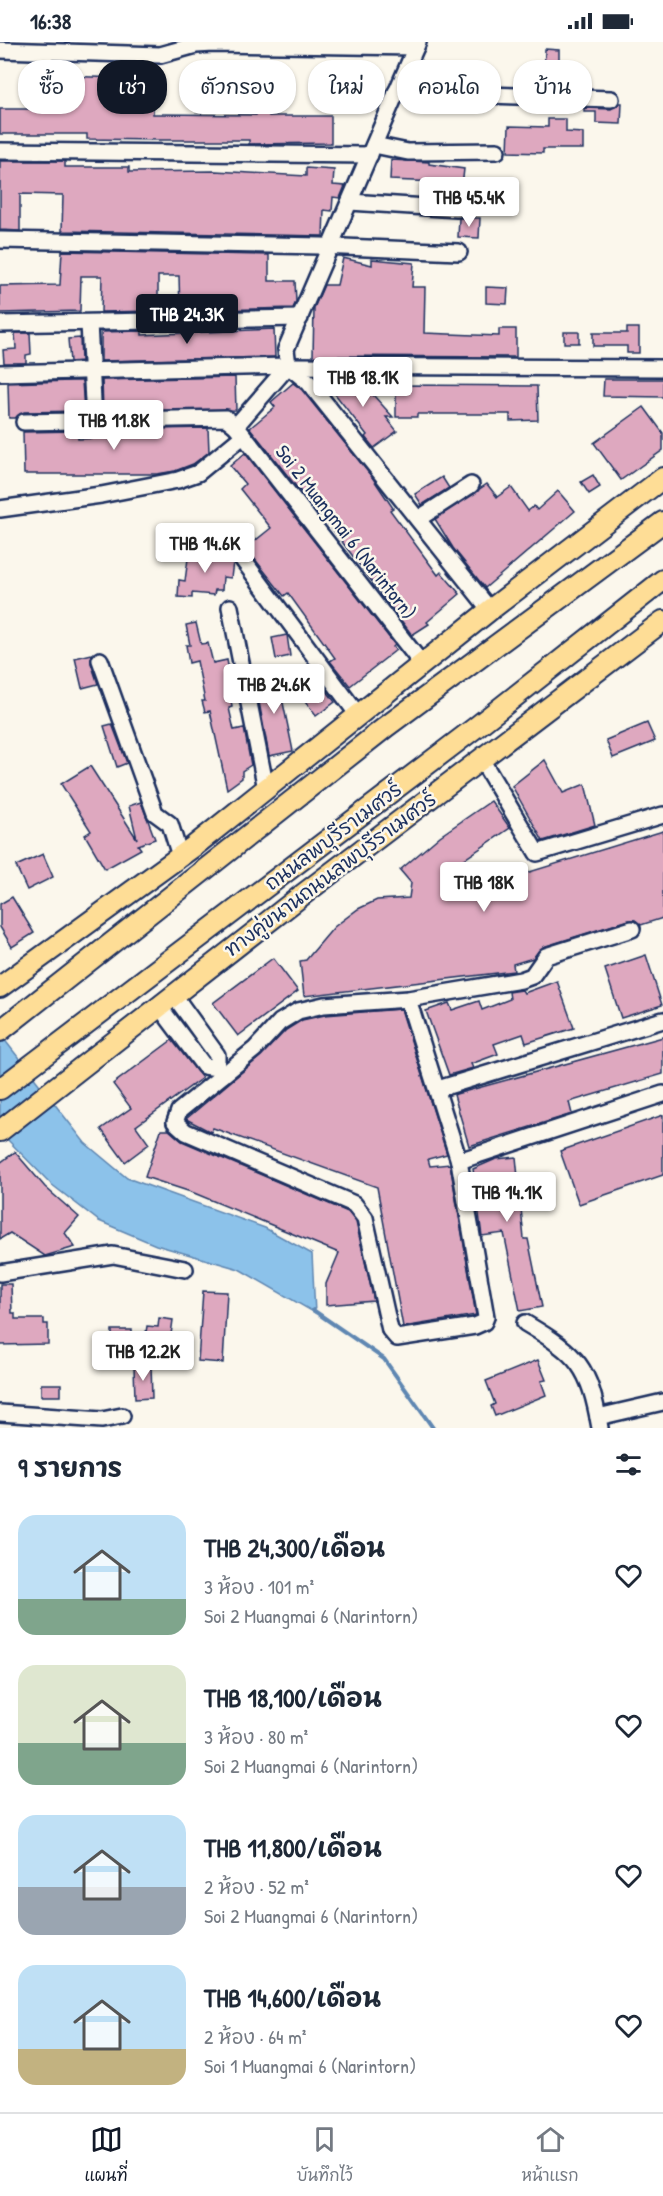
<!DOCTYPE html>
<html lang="th">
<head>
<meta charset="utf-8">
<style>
  :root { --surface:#fff; --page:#f6f6f7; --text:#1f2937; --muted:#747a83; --line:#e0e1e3; --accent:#111827 }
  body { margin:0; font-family:"Patrick Hand","Playpen Sans Thai",sans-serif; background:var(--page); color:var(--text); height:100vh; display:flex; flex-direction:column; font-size:22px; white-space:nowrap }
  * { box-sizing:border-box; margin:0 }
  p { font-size:20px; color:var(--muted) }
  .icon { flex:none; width:33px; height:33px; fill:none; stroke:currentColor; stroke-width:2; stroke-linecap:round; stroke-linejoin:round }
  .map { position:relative; height:1386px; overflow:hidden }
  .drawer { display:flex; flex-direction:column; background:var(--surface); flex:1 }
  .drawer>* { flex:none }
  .banner { position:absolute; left:18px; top:18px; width:627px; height:54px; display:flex; gap:12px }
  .price { position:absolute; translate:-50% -51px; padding:0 14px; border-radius:6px; background:#fff; color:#222; font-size:20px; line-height:39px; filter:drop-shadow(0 2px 3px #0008) }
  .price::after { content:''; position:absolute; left:50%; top:36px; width:18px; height:14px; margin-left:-9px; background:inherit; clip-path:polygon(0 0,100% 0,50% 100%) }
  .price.current { background:var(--accent); color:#fff }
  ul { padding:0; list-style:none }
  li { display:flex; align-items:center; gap:18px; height:150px; padding:0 18px }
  li span { display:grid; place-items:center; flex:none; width:168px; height:120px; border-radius:18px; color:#555 }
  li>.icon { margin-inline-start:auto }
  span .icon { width:72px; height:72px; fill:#fffc; stroke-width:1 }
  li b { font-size:26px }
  h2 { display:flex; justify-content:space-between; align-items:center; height:72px; padding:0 18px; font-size:26px }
  .tag { padding:0 21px; border-radius:24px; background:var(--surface); box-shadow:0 2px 4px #0004; font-size:21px; line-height:54px }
  .tag.current { background:var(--accent); color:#fff }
  .status { display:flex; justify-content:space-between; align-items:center; height:42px; padding:0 30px; background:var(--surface); direction:ltr }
  .status svg { height:16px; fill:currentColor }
  .menu { display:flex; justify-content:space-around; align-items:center; height:84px; border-top:2px solid var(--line); background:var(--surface); font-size:16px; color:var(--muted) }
  .menu a { display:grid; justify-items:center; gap:3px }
  .menu .current { color:var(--accent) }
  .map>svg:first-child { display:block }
</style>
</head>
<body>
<div class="status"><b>16:38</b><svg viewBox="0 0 49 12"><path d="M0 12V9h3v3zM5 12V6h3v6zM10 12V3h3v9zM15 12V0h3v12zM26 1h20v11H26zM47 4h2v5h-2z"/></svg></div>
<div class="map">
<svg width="663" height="1386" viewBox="0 0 663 1386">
  <rect width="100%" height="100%" fill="#fbf7ec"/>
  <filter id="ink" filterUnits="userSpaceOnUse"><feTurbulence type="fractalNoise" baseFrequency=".0167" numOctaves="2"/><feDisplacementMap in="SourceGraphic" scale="12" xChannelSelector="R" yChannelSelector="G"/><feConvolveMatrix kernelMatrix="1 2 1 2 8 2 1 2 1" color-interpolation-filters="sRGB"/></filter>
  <g filter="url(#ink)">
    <path fill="#8cc2ea" stroke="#5f87b2" stroke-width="1.5" d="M0,992l85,109 42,35 138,50 47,26 3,59 -76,-44 -83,-24 -57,-24 -48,-37 -51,-52z"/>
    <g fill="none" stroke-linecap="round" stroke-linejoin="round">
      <path stroke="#5f87b2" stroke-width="4" d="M313,1268l71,49 49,69"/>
    </g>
    <g fill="#dea8bf" stroke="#1b2f5e" stroke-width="1.5">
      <path d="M545,7l14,1v28l-15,-1z"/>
      <path d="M142,22l12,1 -1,49h6l97,1 -2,-48h13l2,49h62v27l-82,1v-4h-90l-72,-1v-5h-87v-25h54v-38h10v5l55,2v-8h23z"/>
      <path d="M477,27v16l-52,-2v-13z"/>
      <path d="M620,61h2l-1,21 -25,-1v-11h-12v-4l27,1z"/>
      <path d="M548,77h18v13l17,1v16h-40v4l-35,-1 1,-26 39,1z"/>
      <path d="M391,118l38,2v2l35,5 -3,26 -26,-4 2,-9 -47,-2z"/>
      <path d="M0,119h65v6h64v5l86,-1 91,5v-8l28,2 -1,15 12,1 -5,12 -7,-1 -1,14 -8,-1 -1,26 -261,-5 1,-36 -43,-1v37l-20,-1z"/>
      <path d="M459,176h21l-1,20 -21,-1z"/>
      <path d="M62,209l207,4v26h26l1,21 -3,6 -113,3 -1,-35h-21v35l-57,1 1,-36h-21l-1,35 -80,2v-27l60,-1z"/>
      <path d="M343,216l29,7v-6l42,4 -2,24h13l-1,46 75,3v-7h17v28l-203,-1 1,-48 10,-23h13z"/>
      <path d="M486,245l22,1 -1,16 -21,-1z"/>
      <path d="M627,286h12v25h-12v-7h-34v-13h34z"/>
      <path d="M274,287l1,28 -174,4v-29l41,-1v4z"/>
      <rect x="564" y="290" width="15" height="11"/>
      <path d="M15,291h15l1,21 -5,1v8h-22l-1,-13 13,-1z"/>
      <path d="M80,296l1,23 -11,1 -2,-23z"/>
      <path d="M321,334l49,5 -6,4 29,32h-7l11,14 -23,17 -9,-11 2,-2z"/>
      <path d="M235,335l1,33 -133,1 -1,-31z"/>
      <path d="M604,337h59v18l-60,-1z"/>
      <path d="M71,339h11l2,30 -60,1 -9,6h-6l-1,-35z"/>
      <path d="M293,341l9,7 70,87 21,31 -3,2 48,65 3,-3 19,22 -33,28 2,2 -17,11 -84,-112 -33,-38 -45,-57 25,-21 -4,-5z"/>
      <path d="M396,343l141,1 1,34 -28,1v-7h-93v3h-21z"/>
      <path d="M644,365l19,26v17l-42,30 -27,-37z"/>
      <path d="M208,386l1,24 -16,12 -18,7 -18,3h-133l-1,-42 55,-1v8l20,-1v-8z"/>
      <path d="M245,411l150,192 -2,2 3,3 -46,36 -20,-25 5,-3 -47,-65 -4,3 -38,-48 25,-20 -31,-39 5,-5 -15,-18z"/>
      <path d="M593,433l7,12 -11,7 -8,-12z"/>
      <path d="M442,435l7,11 -27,17 -7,-11z"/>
      <path d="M487,442l10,13 14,-10 17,24 6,-5 3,4 21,-19 17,20 -90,77 -32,-40 -18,-29z"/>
      <path d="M189,509l38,4 6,7 -2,16 -8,-1 -1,13h-7l-1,5 -22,-2v5l-14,-1 1,-17 6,1z"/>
      <path d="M196,581l5,21 7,-1 5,20 14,-3 4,21h-3l4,26 -3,1 5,22 10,-2 7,37 -9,6v7l-15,11 -17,-78 -5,1 -3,-11h3l-8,-40 -8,2 -3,-18h4l-4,-20z"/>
      <path d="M287,593l3,21 -14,3 -4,-21z"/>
      <path d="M92,612l-1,9 7,21 -16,4 -7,-30z"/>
      <path d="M276,627l17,82 -24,5 -10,-54 5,-1 -8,-25z"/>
      <path d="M319,638l16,22 -19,14 -16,-22z"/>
      <path d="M647,681l8,18 -42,17 -7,-18z"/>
      <path d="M112,682l15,39 -10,4 -13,-41z"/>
      <path d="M545,718l18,33 22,-9 10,41 -52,16 -31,-55z"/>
      <path d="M90,724l47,73 -8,-33 12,-4 14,37 -17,6 3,4 -36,20 -20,-34 6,-4 -30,-47z"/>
      <path d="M491,759l19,27 -54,37 11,16 18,-4 2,8 176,-54v87l-22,7 -6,-5h-6l-86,27 -10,11 -20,6 1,7 -210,25 -4,-35 6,-1 28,-33 24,-18 19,-9 32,-2 2,-15 -11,-13 40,-34z"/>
      <path d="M43,812l10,23 -26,13 -11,-24z"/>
      <path d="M12,855l22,36 -22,14 -12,-20v-23z"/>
      <path d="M646,913l16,50 -41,13 -16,-49z"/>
      <path d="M273,916l25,33 -60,45 -25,-33z"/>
      <path d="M557,939l17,47 -48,15 -3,-9 -29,10 4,10 -27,10 2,4 -24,7 -23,-64 23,-8 3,7 27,-9 3,9 28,-11 -1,-7 13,-2 2,3z"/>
      <path d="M401,967l46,145 -19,5 2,7 20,-2 26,151 -73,12 -26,-140 -164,-59 -2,4 -25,-13 75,-63 25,-26 16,-10 23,-5z"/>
      <path d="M663,995v37l-94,28 3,12 -103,32 -15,-51 2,-1z"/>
      <path d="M172,998l30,38 -66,48 13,18 -24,18 -24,-33 30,-21 -18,-24z"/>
      <path d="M663,1073v60l-84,29 -19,-53z"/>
      <path d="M161,1088h8l13,11 166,71 8,10 18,79 -48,4v-21l13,-31 -145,-60 -49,-16z"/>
      <path d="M15,1110l30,35 34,30 -14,16 10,14 -30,9 -35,-23 -10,6v-76z"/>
      <path d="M516,1115l8,82h4l14,68 -22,4 -16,-78 -22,3 -9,-67 23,-10z"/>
      <path d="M0,1242h11l1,29h3v6h29v5h4v20l-48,1z"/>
      <path d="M203,1249l24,1 -4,71 -25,-2z"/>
      <path d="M159,1276l14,2 -3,22 -25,-3 2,-13 11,1z"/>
      <rect x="112" y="1288" width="20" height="27"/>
      <path d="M538,1318l8,20 -5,1 5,14 -51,21 -4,-10 4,-2 -9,-23z"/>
      <path d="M151,1323l1,33 -17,1 -1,-33z"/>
      <rect x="41" y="1342" width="20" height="12"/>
    </g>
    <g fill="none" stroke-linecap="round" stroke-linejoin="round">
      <g stroke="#1b2f5e" stroke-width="20">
        <g id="minor">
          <path d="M418,0l-132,307 2,17 21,17 181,227"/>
          <path d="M0,8l160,5 36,-10 18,-1 202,3"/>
          <path d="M396,50l215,7"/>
          <path d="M374,103l34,7 89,-1"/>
          <path d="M0,109l370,4"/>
          <path d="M350,160l107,7"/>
          <path d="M0,198l321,6 138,6"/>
          <path d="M89,281l5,98"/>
          <path d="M0,282l300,-6"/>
          <path d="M0,331l288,-7 375,2"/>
          <path d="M24,380l202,-4 10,8 186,238"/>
          <path d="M236,384l52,-60"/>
          <path d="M0,467l101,-14 77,-15 20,-7 45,-37"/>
          <path d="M418,477l53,-34"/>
          <path d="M229,499l129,174"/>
          <path d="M230,565l36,182"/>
          <path d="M100,618l55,153 15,11 10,32"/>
          <path d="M481,717l56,94 126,-38"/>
          <path d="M173,952l44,61v13"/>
          <path d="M408,957l51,162 27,156 -2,5 -9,4 -78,12 -7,-8 -25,-112 -11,-14 -168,-72 -11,-10 4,-11 76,-62 25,-27 18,-11 26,-6 84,-6 113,-19 11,-4 14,-20 86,-27"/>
          <path d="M159,964l45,60 13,2 6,7"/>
          <path d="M438,1047l225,-69"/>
          <path d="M459,1119l204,-67"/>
          <path d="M0,1231l113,-18 72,14"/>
          <path d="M525,1281c54,32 64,43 75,105"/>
          <path d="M0,1371l102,7 20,-4"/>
          <path d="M598,1375l65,-15"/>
        </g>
      </g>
      <g stroke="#1b2f5e" stroke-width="24">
        <g id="major">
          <path d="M0,945l193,-140 297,-237 173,-132"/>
          <path d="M0,989l387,-305 276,-204"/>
          <path d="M0,1047l475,-361 188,-148"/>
          <path d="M0,1089l301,-235 362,-275"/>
        </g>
      </g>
      <use href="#minor" stroke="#fbf7ec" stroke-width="15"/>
      <use href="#major" stroke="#fedd96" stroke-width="20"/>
    </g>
  </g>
  <g text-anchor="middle" stroke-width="5" stroke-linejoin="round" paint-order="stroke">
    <g font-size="20" fill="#1b2f5e" stroke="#fbf7ec">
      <text transform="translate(346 490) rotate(52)" y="7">Soi 2 Muangmai 6 (Narintorn)</text>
      <text transform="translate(333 794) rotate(-37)" y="7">ถนนลพบุรีราเมศวร์</text>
      <text transform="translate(330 832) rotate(-37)" y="7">ทางคู่ขนานถนนลพบุรีราเมศวร์</text>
    </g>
  </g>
</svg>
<b class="price" style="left:469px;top:186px">THB 45.4K</b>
<b class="price current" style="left:187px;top:303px">THB 24.3K</b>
<b class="price" style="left:363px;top:366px">THB 18.1K</b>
<b class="price" style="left:114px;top:409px">THB 11.8K</b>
<b class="price" style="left:205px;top:532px">THB 14.6K</b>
<b class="price" style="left:274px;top:673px">THB 24.6K</b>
<b class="price" style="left:484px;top:871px">THB 18K</b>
<b class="price" style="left:507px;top:1181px">THB 14.1K</b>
<b class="price" style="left:143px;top:1340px">THB 12.2K</b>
<div class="banner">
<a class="tag">ซื้อ</a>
<a class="tag current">เช่า</a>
<a class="tag">ตัวกรอง</a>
<a class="tag">ใหม่</a>
<a class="tag">คอนโด</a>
<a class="tag">บ้าน</a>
</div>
</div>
<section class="drawer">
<h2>9 รายการ<svg class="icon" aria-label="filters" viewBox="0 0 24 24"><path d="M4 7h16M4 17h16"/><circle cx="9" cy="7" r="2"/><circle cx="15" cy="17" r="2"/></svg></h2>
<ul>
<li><span style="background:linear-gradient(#bfe0f5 70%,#7fa58c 0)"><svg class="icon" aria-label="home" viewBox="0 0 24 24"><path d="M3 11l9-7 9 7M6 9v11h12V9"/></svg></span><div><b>THB 24,300/เดือน</b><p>3 ห้อง · 101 m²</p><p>Soi 2 Muangmai 6 (Narintorn)</p></div><svg class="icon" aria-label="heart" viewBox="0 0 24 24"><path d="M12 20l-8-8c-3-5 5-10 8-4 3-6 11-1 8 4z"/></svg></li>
<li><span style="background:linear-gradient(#dfe7d0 65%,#7fa58c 0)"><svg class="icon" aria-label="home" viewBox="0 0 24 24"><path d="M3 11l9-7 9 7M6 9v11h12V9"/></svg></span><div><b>THB 18,100/เดือน</b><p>3 ห้อง · 80 m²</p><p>Soi 2 Muangmai 6 (Narintorn)</p></div><svg class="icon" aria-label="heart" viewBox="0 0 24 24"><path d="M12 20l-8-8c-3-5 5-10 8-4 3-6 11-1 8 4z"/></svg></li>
<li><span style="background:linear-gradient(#bfe0f5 60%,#9aa5b1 0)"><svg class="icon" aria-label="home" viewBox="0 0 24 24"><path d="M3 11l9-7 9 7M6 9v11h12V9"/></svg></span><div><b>THB 11,800/เดือน</b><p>2 ห้อง · 52 m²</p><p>Soi 2 Muangmai 6 (Narintorn)</p></div><svg class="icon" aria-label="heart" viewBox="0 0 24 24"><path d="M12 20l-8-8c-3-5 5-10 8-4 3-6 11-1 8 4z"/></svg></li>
<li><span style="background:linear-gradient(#bfe0f5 70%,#c2b280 0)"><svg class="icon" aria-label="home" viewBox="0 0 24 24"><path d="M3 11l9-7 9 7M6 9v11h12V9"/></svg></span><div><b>THB 14,600/เดือน</b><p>2 ห้อง · 64 m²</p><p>Soi 1 Muangmai 6 (Narintorn)</p></div><svg class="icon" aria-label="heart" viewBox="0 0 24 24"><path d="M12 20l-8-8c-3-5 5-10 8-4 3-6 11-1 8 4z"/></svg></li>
</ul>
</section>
<nav class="menu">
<a class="current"><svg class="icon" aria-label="map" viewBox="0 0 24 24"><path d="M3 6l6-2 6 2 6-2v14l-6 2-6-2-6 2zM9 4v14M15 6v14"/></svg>แผนที่</a>
<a><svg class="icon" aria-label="saved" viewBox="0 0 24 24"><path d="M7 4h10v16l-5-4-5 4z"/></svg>บันทึกไว้</a>
<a><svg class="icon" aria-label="home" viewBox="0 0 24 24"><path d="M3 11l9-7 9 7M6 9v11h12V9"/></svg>หน้าแรก</a>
</nav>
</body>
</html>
